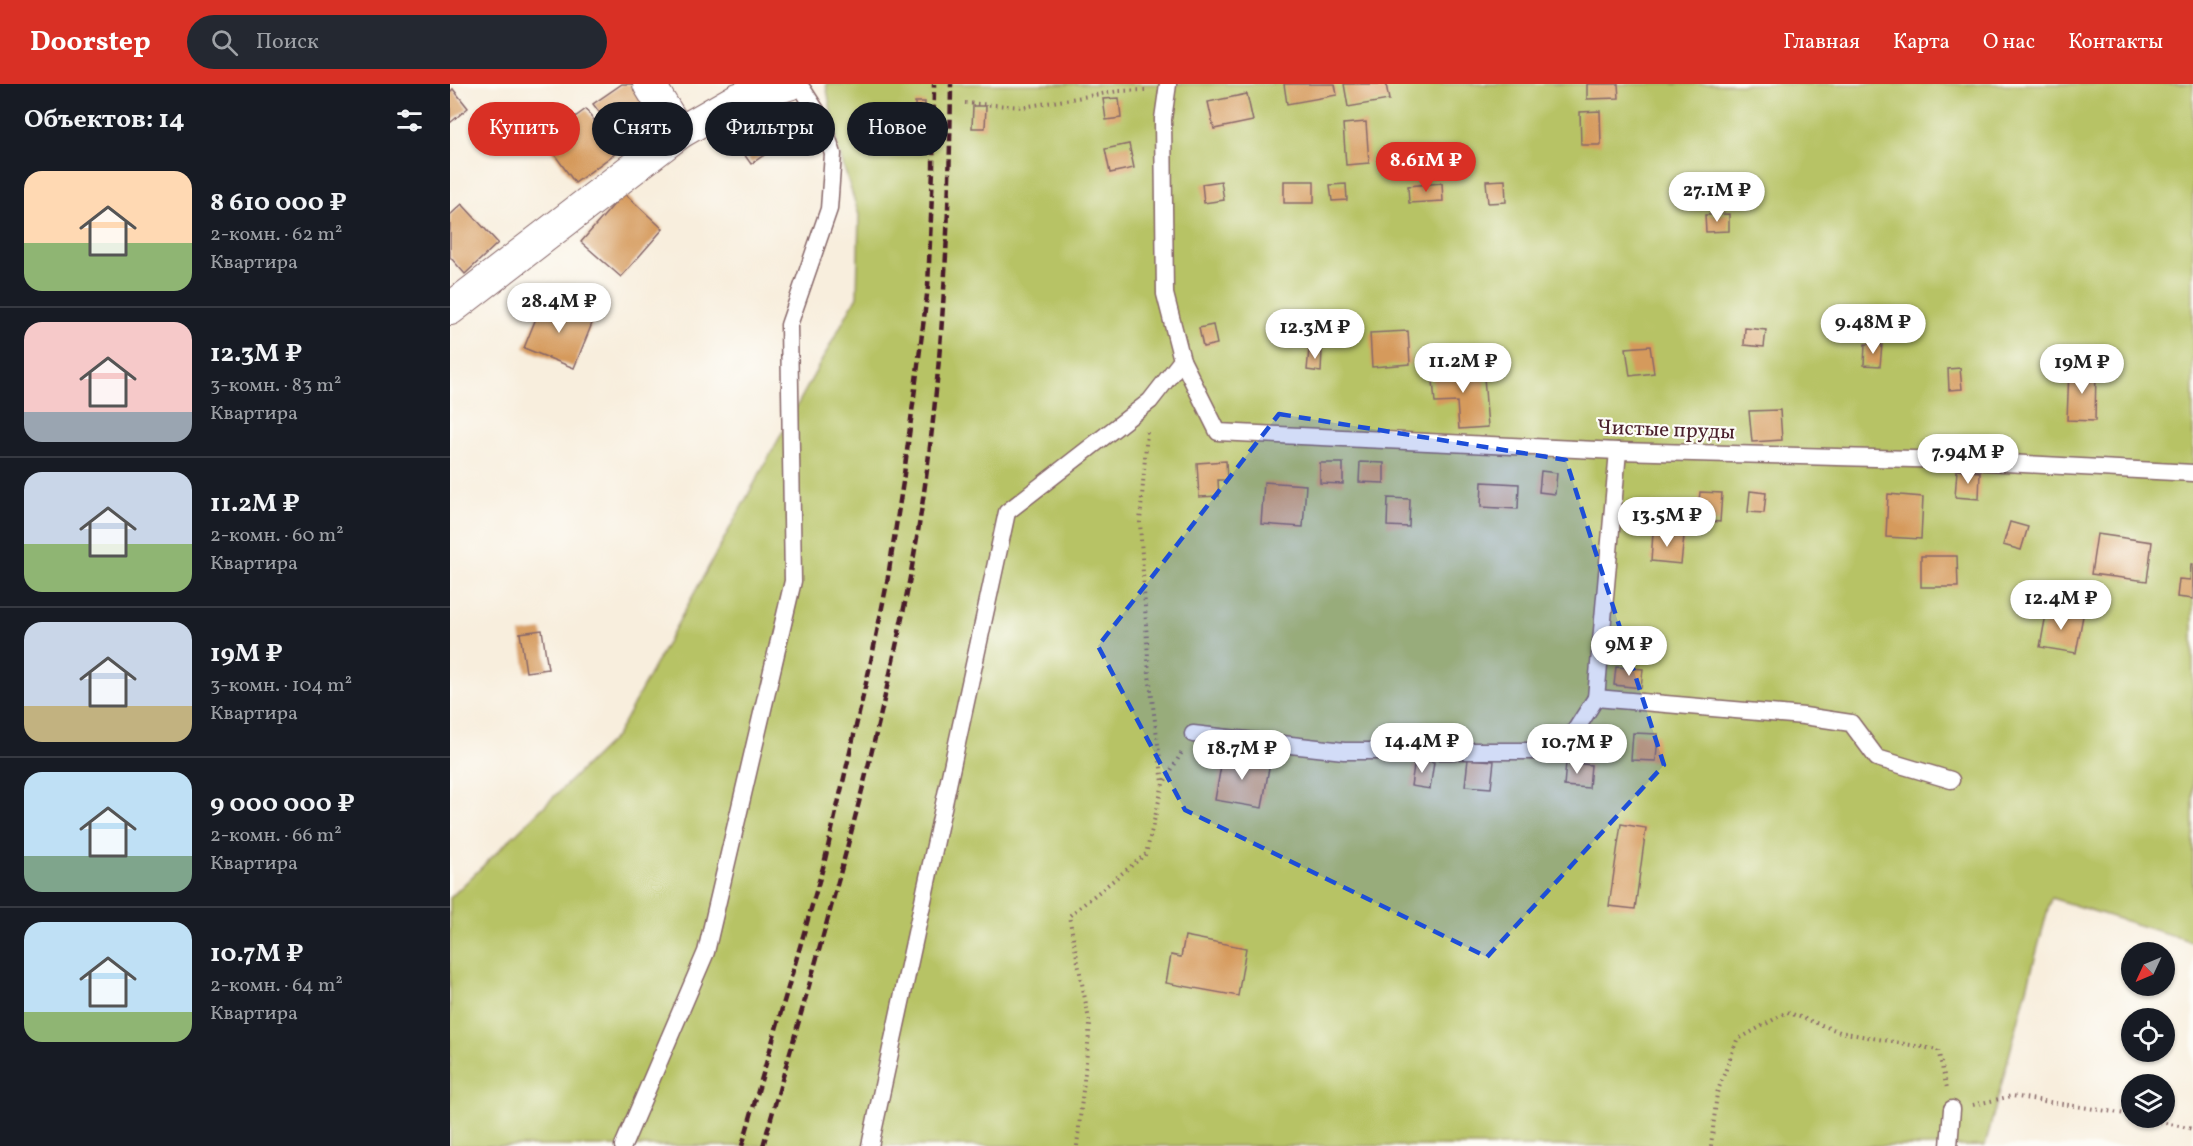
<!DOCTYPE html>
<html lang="ru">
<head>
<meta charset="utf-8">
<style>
  :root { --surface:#171b24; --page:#242831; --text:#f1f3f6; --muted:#9ea1a6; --line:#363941; --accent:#d93025 }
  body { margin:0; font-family:Vollkorn,serif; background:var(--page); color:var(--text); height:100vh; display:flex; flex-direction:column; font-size:22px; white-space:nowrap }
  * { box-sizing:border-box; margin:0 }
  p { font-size:20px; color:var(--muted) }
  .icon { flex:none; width:33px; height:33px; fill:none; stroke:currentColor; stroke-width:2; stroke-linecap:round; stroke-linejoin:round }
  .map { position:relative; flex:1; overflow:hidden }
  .drawer { display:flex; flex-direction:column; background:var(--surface); width:450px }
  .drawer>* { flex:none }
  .guide { position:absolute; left:18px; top:18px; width:570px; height:54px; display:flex; gap:12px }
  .needle { width:39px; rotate:226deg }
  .tools { position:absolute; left:1671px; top:858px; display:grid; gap:12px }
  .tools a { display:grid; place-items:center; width:54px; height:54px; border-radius:50%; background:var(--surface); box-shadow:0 2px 4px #0004; font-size:30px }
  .price { position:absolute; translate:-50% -51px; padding:0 14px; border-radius:21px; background:#fff; color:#222; font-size:20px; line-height:39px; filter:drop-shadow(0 2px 3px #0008) }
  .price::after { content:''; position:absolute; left:50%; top:36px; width:18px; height:14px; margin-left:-9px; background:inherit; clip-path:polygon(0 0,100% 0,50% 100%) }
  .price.selected { background:var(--accent); color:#fff }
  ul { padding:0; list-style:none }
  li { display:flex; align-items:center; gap:18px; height:150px; padding:0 24px }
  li+li { border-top:2px solid var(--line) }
  li span { display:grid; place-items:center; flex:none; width:168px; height:120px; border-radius:18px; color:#555 }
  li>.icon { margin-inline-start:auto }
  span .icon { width:72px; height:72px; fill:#fffc; stroke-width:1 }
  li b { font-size:26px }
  h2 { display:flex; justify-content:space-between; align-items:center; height:72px; padding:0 24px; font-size:26px }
  .chip { padding:0 21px; border-radius:27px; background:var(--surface); box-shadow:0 2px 4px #0004; font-size:21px; line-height:54px }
  .chip.selected { background:var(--accent); color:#fff }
  header { display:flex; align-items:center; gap:36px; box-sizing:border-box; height:84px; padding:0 30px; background:var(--accent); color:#fff }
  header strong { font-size:28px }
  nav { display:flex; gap:33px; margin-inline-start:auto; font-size:21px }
  .search { width:420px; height:54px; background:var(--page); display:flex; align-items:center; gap:15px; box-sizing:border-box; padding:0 21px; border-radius:33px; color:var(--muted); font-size:22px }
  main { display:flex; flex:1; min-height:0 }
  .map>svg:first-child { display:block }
</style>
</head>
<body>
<header>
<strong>Doorstep</strong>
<div class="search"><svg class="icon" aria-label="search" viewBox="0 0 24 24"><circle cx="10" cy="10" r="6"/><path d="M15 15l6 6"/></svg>Поиск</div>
<nav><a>Главная</a><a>Карта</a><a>О нас</a><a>Контакты</a></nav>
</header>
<main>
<section class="drawer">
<h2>Объектов: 14<svg class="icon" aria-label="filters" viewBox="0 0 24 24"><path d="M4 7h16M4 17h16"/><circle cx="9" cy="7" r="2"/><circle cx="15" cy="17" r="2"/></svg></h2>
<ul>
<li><span style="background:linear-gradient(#ffd9b3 60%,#8fb573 0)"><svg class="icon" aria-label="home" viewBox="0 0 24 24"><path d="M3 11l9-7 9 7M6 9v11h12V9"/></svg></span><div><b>8 610 000 ₽</b><p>2-комн. · 62 m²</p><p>Квартира</p></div></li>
<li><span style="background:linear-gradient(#f6c9c9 75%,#9aa5b1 0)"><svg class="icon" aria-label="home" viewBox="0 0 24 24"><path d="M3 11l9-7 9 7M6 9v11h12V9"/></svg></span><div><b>12.3M ₽</b><p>3-комн. · 83 m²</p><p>Квартира</p></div></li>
<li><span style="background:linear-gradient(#c9d6e8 60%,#8fb573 0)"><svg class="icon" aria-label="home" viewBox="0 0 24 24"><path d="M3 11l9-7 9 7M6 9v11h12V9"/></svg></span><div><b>11.2M ₽</b><p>2-комн. · 60 m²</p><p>Квартира</p></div></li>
<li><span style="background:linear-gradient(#c9d6e8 70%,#c2b280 0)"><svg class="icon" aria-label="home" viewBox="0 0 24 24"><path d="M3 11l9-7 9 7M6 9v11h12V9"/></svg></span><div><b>19M ₽</b><p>3-комн. · 104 m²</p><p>Квартира</p></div></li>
<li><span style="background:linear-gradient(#bfe0f5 70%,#7fa58c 0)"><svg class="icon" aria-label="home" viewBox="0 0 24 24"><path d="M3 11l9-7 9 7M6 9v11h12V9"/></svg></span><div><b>9 000 000 ₽</b><p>2-комн. · 66 m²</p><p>Квартира</p></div></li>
<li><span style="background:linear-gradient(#bfe0f5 75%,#8fb573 0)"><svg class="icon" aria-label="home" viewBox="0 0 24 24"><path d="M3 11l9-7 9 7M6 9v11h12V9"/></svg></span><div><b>10.7M ₽</b><p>2-комн. · 64 m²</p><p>Квартира</p></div></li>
</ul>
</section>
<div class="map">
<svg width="1743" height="1062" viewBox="0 0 1743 1062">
  <rect width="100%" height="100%" fill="#fdfcf7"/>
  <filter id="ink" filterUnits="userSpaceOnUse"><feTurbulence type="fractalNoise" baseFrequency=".0167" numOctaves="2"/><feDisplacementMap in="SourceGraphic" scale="12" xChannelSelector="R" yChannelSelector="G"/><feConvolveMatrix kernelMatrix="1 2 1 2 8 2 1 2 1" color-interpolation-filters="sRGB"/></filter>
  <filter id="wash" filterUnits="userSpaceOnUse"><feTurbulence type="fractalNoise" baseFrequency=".008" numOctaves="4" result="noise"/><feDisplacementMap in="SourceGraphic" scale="24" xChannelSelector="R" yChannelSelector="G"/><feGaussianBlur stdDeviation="1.35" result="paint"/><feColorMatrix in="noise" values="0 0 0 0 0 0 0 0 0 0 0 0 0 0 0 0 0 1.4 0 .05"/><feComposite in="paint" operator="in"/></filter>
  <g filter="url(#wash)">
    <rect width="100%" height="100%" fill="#f8eedd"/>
    <path fill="#b7c365" stroke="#807148" stroke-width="1.5" d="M376,0h1367v858l-142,-44 -66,248h-1535v-248l166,-162 241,-440 2,-81 -21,-66z"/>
    <g id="blocks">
      <g fill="#d59a5b">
        <path d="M172,0h10l18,24 -35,25 -22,-29z"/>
        <path d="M834,0h51l2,11 -50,9z"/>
        <path d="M894,0h42l3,16 -41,7z"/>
        <path d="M1137,0h31l1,14 -32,1z"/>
        <path d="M3,5l15,19 -18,15v-31z"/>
        <path d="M797,10l6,27 -39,8 -6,-27z"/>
        <path d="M669,14l2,20 -15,2 -3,-21z"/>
        <path d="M465,18h10l-1,15h-9z"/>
        <path d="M317,19l23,34 -39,27 -24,-34z"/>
        <path d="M523,22h13l-1,22h-13z"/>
        <path d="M136,25l31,43 -42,31 -31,-43z"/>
        <path d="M1150,27l1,34h-20l-1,-33z"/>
        <path d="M916,38l3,41 -23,2 -3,-41z"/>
        <path d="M679,60l5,24 -24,5 -5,-24z"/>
        <path d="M1055,96l1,22 -18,1 -2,-22z"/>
        <path d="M771,97l3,19 -20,3 -2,-19z"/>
        <rect x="834" y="97" width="30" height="22"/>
        <path d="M992,99l1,18 -34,2 -1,-17z"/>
        <path d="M896,100l1,16 -15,1 -2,-16z"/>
        <path d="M174,109l39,36 -42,48 -40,-35z"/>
        <path d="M12,120l36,39 -33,31 -15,-17v-42z"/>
        <path d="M1279,130v17l-23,1 -1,-17z"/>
        <path d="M93,217l50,20 -19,47 -50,-20z"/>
        <path d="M763,241l4,19 -14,3 -4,-19z"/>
        <path d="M1295,244l21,2 -2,17 -20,-2z"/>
        <path d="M958,247l2,33 -38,3 -2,-34z"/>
        <path d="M1415,260l17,1 -2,21 -16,-1z"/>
        <path d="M1200,262l4,27 -24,3 -4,-28z"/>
        <path d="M859,265l13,1 -1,22 -14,-2z"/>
        <path d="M1033,281l5,62 -29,2 -2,-27 -22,1 -3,-34z"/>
        <path d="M1510,284l2,21 -13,1 -1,-21z"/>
        <path d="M1619,285l27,1 -1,51 -28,-1z"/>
        <path d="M1330,326l2,30 -30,2 -3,-31z"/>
        <path d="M776,377l1,19h-9l1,16 -20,1 -2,-34z"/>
        <path d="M910,378l24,1v20l-25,-1z"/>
        <path d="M870,379h23v21l-23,-1z"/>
        <path d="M1507,386l23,2 -1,27 -24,-2z"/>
        <path d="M1091,387l16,2 -2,21 -16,-2z"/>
        <path d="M814,398l42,3 -3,42 -42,-3z"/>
        <path d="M1032,398l37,2 -1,25 -37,-2z"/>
        <path d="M1300,407l16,2 -2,20 -16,-1z"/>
        <path d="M1250,408l22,1 -2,29 -23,-2z"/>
        <path d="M1438,410l35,3 -2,42 -35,-2z"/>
        <path d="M938,414l22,1 -1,28 -22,-1z"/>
        <path d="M1560,438l18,5 -7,23 -18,-5z"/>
        <path d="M1203,449l31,3 -3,28 -30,-3z"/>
        <path d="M1647,450l55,8 -5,39 -56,-7z"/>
        <path d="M1471,472h36l1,31h-37z"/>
        <path d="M1741,480h2v35l-16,-2 2,-18 11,1z"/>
        <path d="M1597,525l36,7 -7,37 -36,-6z"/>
        <path d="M92,546l6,39 -22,3 -6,-39z"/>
        <path d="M1166,583l27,2 -2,19 -27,-3z"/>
        <path d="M1183,649l25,1 -2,27 -25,-1z"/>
        <path d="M773,670l47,8 -8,46 -47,-8z"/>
        <path d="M965,675l19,3 -4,27 -19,-3z"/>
        <path d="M1018,675l26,2 -3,27 -26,-2z"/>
        <path d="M1116,678l25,3 -2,23 -25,-2z"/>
        <path d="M1171,740l25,4 -11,81 -26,-3z"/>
        <path d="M735,852l61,12 -8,48 -72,-13 5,-28 10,2z"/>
      </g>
    </g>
  </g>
  <g filter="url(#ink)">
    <use href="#blocks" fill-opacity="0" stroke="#876769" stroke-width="1.5"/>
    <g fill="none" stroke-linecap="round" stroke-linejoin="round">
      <g stroke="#876769" stroke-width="19">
        <g id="lane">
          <path d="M732,276l36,72 400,19 332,9 243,13"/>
          <path d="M1146,614l22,-247"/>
          <path d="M743,650l151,17h218l34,-53 208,18 47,7 26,35 74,22"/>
          <path d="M173,1062l83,-194 87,-371 -4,-256 40,-116 4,-55 -12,-36 -18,-28 -12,-6"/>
          <path d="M420,1062l137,-634 143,-111 32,-41 -17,-66 -2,-175 5,-35"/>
          <path d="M1499,1062l3,-37"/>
        </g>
      </g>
      <g stroke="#876769" stroke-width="34">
        <g id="street">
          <path d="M199,0l30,49"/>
          <path d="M0,225l229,-176 59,-34 51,-15"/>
        </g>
      </g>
      <g stroke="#876769" stroke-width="4" stroke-dasharray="1.5 4.5" stroke-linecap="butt">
        <path d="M515,19l58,4 96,-16 27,-1"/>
        <path d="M697,348l-7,90 9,153 14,108"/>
        <path d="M1523,1021l39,-9 120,19"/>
        <path d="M1692,1034l51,11"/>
        <path d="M627,1062l13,-121 -21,-109 77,-62 17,-70 19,-32"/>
        <path d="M1261,1062l6,-53 20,-53 50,-28 53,20 98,18 9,38"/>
      </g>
      <use href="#lane" stroke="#fff" stroke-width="16"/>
      <use href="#street" stroke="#fff" stroke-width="32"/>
      <g stroke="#4a1f2b" stroke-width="4.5" stroke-dasharray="9 4.5" stroke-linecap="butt">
        <path d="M292,1062l82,-282 46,-198 17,-83 16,-101 25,-195 5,-117 1,-86"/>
        <path d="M313,1062c53,-185 108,-369 145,-558 32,-166 41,-336 43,-504"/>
      </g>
    </g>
  </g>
  <path fill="#1d4ed8" fill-opacity="0.2" stroke="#1d4ed8" stroke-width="4.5" stroke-dasharray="12 8" stroke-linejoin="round" d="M829,330l287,46 98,305 -177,192 -302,-147 -87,-164z"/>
  <g text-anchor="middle" stroke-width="4.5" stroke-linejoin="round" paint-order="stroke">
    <g font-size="21" fill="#4a1f2b" stroke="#fdfcf7">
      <text transform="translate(1216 345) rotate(2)" y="7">Чистые пруды</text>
    </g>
  </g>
</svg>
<div class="tools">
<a><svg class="needle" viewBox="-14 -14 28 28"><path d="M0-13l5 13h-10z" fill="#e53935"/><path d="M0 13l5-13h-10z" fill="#9ea1a6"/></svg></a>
<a><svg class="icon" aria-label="locate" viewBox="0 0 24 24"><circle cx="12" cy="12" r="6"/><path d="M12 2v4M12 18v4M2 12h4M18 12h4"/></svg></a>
<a><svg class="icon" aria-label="layers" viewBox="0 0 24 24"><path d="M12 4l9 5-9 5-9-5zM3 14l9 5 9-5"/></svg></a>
</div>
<b class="price selected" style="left:976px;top:109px">8.61M ₽</b>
<b class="price" style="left:1267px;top:139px">27.1M ₽</b>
<b class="price" style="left:109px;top:250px">28.4M ₽</b>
<b class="price" style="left:1423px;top:271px">9.48M ₽</b>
<b class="price" style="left:865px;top:276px">12.3M ₽</b>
<b class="price" style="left:1013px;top:310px">11.2M ₽</b>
<b class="price" style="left:1632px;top:311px">19M ₽</b>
<b class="price" style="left:1518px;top:401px">7.94M ₽</b>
<b class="price" style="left:1217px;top:464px">13.5M ₽</b>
<b class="price" style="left:1611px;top:547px">12.4M ₽</b>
<b class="price" style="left:1179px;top:593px">9M ₽</b>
<b class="price" style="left:972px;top:690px">14.4M ₽</b>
<b class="price" style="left:1127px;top:691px">10.7M ₽</b>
<b class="price" style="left:792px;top:697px">18.7M ₽</b>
<div class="guide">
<a class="chip selected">Купить</a>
<a class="chip">Снять</a>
<a class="chip">Фильтры</a>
<a class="chip">Новое</a>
</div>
</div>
</main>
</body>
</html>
